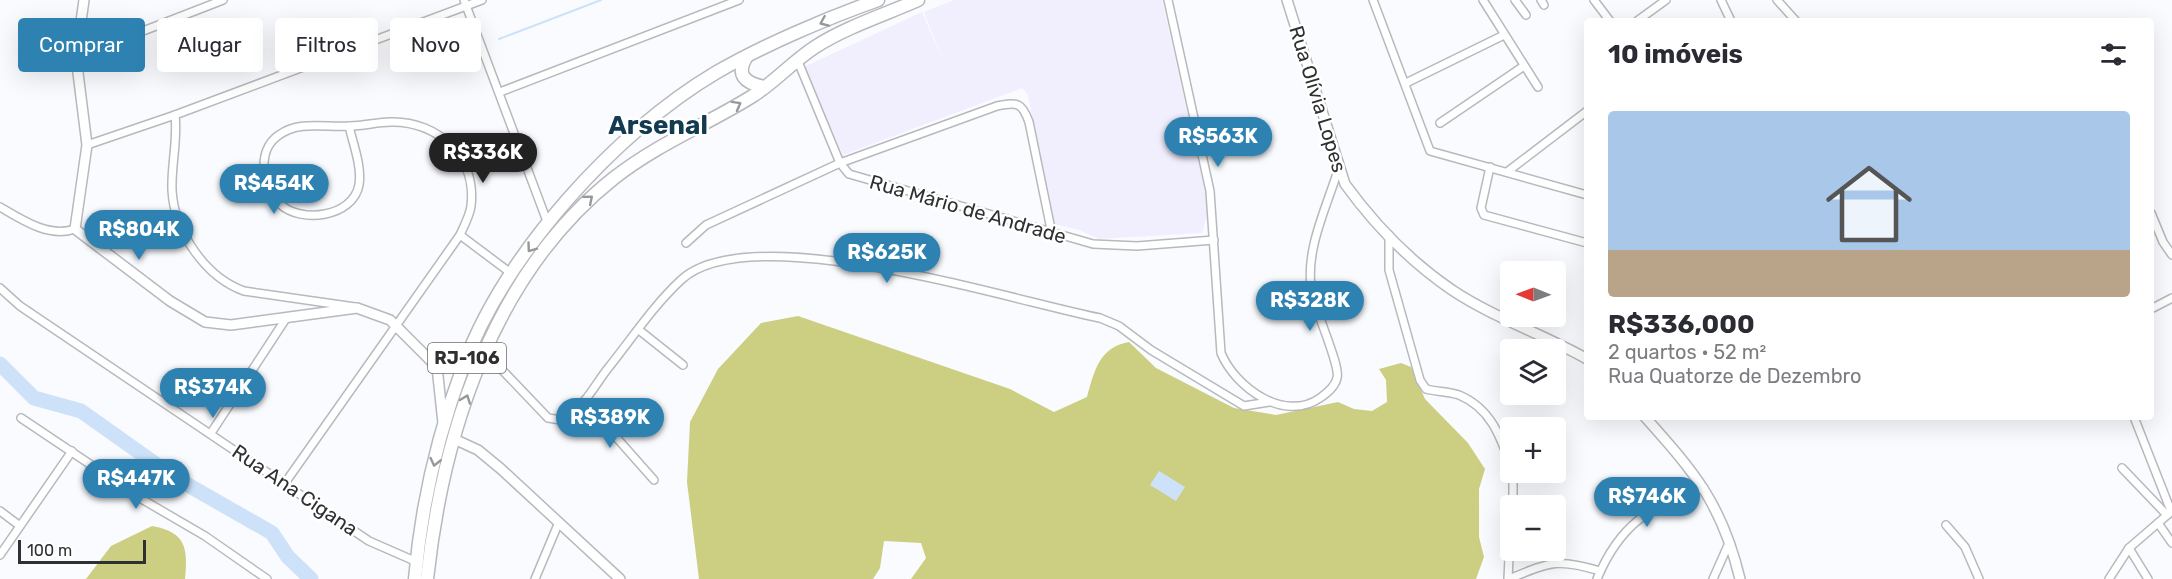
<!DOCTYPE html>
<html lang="pt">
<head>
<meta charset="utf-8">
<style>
  :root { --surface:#fff; --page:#f7f7f7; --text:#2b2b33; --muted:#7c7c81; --line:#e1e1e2; --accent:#2d82b2 }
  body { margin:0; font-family:Rubik,sans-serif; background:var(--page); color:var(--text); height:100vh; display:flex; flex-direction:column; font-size:22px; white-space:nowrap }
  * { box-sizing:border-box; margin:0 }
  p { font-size:20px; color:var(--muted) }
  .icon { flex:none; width:33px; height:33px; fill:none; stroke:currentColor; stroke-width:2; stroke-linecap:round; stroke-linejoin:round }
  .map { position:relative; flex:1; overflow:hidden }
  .panel { position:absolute; left:1584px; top:18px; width:570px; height:402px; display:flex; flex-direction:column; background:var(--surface); border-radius:6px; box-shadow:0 6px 24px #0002 }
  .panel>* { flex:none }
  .guide { position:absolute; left:18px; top:18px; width:570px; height:54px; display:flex; gap:12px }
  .needle { width:39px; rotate:271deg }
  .fabs { position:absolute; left:1500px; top:261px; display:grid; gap:12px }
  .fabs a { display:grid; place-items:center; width:66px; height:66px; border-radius:6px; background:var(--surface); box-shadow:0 6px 24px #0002; font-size:30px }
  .scale { position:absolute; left:18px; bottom:15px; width:128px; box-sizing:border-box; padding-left:6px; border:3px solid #2f3031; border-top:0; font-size:16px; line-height:21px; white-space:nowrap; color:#2f3031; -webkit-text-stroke:4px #fff; paint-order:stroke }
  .price { position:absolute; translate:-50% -51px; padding:0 14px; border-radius:21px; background:var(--accent); color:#fff; font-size:20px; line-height:39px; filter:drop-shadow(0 2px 3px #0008) }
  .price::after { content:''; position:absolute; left:50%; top:36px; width:18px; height:14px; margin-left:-9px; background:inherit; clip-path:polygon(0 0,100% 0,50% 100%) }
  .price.current { background:#222; color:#fff }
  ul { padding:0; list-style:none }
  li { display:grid; align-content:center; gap:12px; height:318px; padding:0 24px }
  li+li { border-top:2px solid var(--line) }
  li span { display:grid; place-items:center; height:186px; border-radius:6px; color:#555 }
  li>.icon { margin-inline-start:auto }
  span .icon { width:108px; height:108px; fill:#fffc; stroke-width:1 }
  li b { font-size:26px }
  h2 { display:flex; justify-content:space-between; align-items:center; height:72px; padding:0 24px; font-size:26px }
  .tag { padding:0 21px; border-radius:6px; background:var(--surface); box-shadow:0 6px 24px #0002; font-size:21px; line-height:54px }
  .tag.current { background:var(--accent); color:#fff }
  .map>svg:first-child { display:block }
</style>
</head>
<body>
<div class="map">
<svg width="2172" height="579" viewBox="0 0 2172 579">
  <rect width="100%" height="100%" fill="#f9fbff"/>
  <path fill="#f1effd" d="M954,0h208l47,209 -7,24 -103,6 -20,-9 -25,-6 -26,-129 -6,-7 -179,67 -39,-88 118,-55 23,54 -21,-54z"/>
  <g fill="#ccce82">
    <path d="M798,316l212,73 44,23 33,-15c7,-25 12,-50 42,-55l27,26 78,40 42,7 62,-13 16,7 18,2 15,-9 -1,-22 -7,-11 22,-6 10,4 14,32 43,44 17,26 -6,20v48l5,20 -8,22h-565l15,-21 -5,-15 -37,-2 -4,27 -7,11h-174l-12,-97 3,-60 28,-53 43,-46z"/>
    <path d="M152,526c34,6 36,22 33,53h-99l25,-33z"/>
  </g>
  <path fill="#cde2f9" d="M1159,471l26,16 -9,14 -26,-16z"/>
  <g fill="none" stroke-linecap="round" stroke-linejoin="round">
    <path stroke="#cde2f9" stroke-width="2" d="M499,39l102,-39"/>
    <path stroke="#cde2f9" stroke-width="15" d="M0,364l34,34 47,13 93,66 98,56 16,24 23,22"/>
    <g stroke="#b6b9bd" stroke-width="10">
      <g id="street">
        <path d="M464,0l84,224"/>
        <path d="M1168,0l42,191 11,162c14,34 63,70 99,45 7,-5 15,-11 17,-20 4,-13 -24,-70 -26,-92 -5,-39 17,-82 28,-119"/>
        <path d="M1373,0l57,151 157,44"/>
        <path d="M1483,0l55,87"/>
        <path d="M1515,0l11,15"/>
        <path d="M1541,0l3,5"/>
        <path d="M1594,0l16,21"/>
        <path d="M1721,0l10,21"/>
        <path d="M1777,0l19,21"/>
        <path d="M1637,21l29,-21"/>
        <path d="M76,57l147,-57"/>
        <path d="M797,59l43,104 9,11 244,70 44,2 77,-6"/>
        <path d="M1406,83l98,-48"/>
        <path d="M500,92l239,-92"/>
        <path d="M175,115c3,25 -4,50 -3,75 2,41 33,87 72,101l111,16"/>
        <path d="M1440,123l84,-57"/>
        <path d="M87,145l88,-30 307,-115"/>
        <path d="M1490,167l-9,41 3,7 103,28"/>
        <path d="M1507,172l80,-61"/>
        <path d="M0,207c22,13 49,31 75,22"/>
        <path d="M2151,213l12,29 9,13"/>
        <path d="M460,235l52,39"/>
        <path d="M1389,235v35l31,110 6,9c11,3 22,2 33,6 31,13 41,40 51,69"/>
        <path d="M686,243l20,-18 134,-62 157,-57c20,-4 25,-4 32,16l23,112"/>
        <path d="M0,288l20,18 349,235 48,21"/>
        <path d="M2151,309l21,-11"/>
        <path d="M639,330l44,35"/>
        <path d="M485,352l63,66 13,2c21,-8 34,-36 48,-53 23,-29 45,-62 72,-87 68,-64 332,21 419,38l19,8 32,24 93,56 25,-4"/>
        <path d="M584,401l70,79"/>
        <path d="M2134,417l37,94"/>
        <path d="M21,418l124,83 60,35 62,43"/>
        <path d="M211,433l76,-116"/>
        <path d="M2122,468l45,47"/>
        <path d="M285,483l175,-248c4,-9 10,-20 11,-29 6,-49 -33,-85 -80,-84 -14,0 -27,4 -41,4 -24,2 -50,-6 -71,9 -23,15 -17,52 1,69 21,20 73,13 79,-19 3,-19 -6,-41 -10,-59"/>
        <path d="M1513,506v-34"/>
        <path d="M0,511l20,15"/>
        <path d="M2158,523l14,20"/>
        <path d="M1946,525l19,22 14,32"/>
        <path d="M2129,548l19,31"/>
        <path d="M0,555l72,-104"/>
        <path d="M535,579l24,-57"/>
        <path d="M1508,579l2,-42"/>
        <path d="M1509,579c41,-17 48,-21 91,-8"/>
        <path d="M1597,579c23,-55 53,-73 107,-91"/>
        <path d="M1713,579l16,-36"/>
        <path d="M2109,579l20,-31 43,-37"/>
      </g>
    </g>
    <g stroke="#b6b9bd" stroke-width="12">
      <g id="secondary">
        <path d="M84,0l-8,57 11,88 -12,84 95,72 35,21 26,3 126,-17 33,12 47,47 6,56"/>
        <path d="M1287,0l58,184c29,40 66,78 107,106 42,28 91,44 135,69"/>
        <path d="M437,367l26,-2"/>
        <path d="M1645,417c50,56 77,87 95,162"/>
        <path d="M454,439l24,11 23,19 119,110"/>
      </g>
    </g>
    <g stroke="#b6b9bd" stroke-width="15">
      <g id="highway">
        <path d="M747,56c-12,19 -2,27 17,31"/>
        <path d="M415,579c6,-72 23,-145 48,-212 41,-112 152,-235 254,-295 47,-27 110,-54 161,-72"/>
        <path d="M427,579c16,-148 67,-306 187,-401 45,-35 90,-52 137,-81 23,-14 41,-35 64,-50 31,-20 69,-32 103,-47"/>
      </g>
    </g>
    <use href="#street" stroke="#fff" stroke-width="7"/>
    <use href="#secondary" stroke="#fff" stroke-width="9"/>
    <use href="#highway" stroke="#fff" stroke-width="12"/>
  </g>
  <defs><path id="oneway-chevron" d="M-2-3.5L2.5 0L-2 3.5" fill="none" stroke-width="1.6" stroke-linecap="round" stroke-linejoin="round" transform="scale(1.5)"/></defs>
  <g stroke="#979898">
    <use href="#oneway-chevron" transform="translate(824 22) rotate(157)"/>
    <use href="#oneway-chevron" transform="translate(737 105) rotate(-29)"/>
    <use href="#oneway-chevron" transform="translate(589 199) rotate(-40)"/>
    <use href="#oneway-chevron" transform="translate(531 248) rotate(126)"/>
    <use href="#oneway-chevron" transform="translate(466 399) rotate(-70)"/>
    <use href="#oneway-chevron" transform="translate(435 462) rotate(103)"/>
  </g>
  <g text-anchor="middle" stroke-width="5" stroke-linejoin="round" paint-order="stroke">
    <rect fill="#fff" stroke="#6d6e6f" stroke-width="1.5" x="428" y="343" width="78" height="30" rx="4.5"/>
    <g font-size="18" font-weight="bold" fill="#2f3031">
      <text x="467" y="364">RJ-106</text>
    </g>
    <g font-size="20" fill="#2f3031" stroke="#fff">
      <text transform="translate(1318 99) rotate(73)" y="7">Rua Olívia Lopes</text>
      <text transform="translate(968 209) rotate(16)" y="7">Rua Mário de Andrade</text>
      <text transform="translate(295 490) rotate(34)" y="7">Rua Ana Cigana</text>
    </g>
    <g font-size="26" font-weight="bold" fill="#123a51" stroke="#fff">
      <text x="658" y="134">Arsenal</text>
    </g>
  </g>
</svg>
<div class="fabs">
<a><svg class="needle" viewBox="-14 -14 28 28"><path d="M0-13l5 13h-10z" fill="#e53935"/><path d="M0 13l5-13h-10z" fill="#7c7c81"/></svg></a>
<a><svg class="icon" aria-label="layers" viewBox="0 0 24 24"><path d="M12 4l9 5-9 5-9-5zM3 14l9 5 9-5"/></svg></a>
<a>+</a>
<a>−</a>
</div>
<div class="scale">100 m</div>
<b class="price" style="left:1218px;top:168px">R$563K</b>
<b class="price current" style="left:483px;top:184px">R$336K</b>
<b class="price" style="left:274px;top:215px">R$454K</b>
<b class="price" style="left:139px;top:261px">R$804K</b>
<b class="price" style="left:887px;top:284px">R$625K</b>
<b class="price" style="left:1310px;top:332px">R$328K</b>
<b class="price" style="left:213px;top:419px">R$374K</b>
<b class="price" style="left:610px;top:449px">R$389K</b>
<b class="price" style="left:136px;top:510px">R$447K</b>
<b class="price" style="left:1647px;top:528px">R$746K</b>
<div class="guide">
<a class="tag current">Comprar</a>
<a class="tag">Alugar</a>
<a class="tag">Filtros</a>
<a class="tag">Novo</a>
</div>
<section class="panel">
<h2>10 imóveis<svg class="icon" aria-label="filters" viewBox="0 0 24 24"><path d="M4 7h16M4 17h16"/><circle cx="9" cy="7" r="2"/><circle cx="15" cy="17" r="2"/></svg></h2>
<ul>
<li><span style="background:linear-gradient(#a9c7e8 75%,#b9a48a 0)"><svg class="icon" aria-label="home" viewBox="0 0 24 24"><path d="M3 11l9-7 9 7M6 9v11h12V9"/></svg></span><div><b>R$336,000</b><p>2 quartos · 52 m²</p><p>Rua Quatorze de Dezembro</p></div></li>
</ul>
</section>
</div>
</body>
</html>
